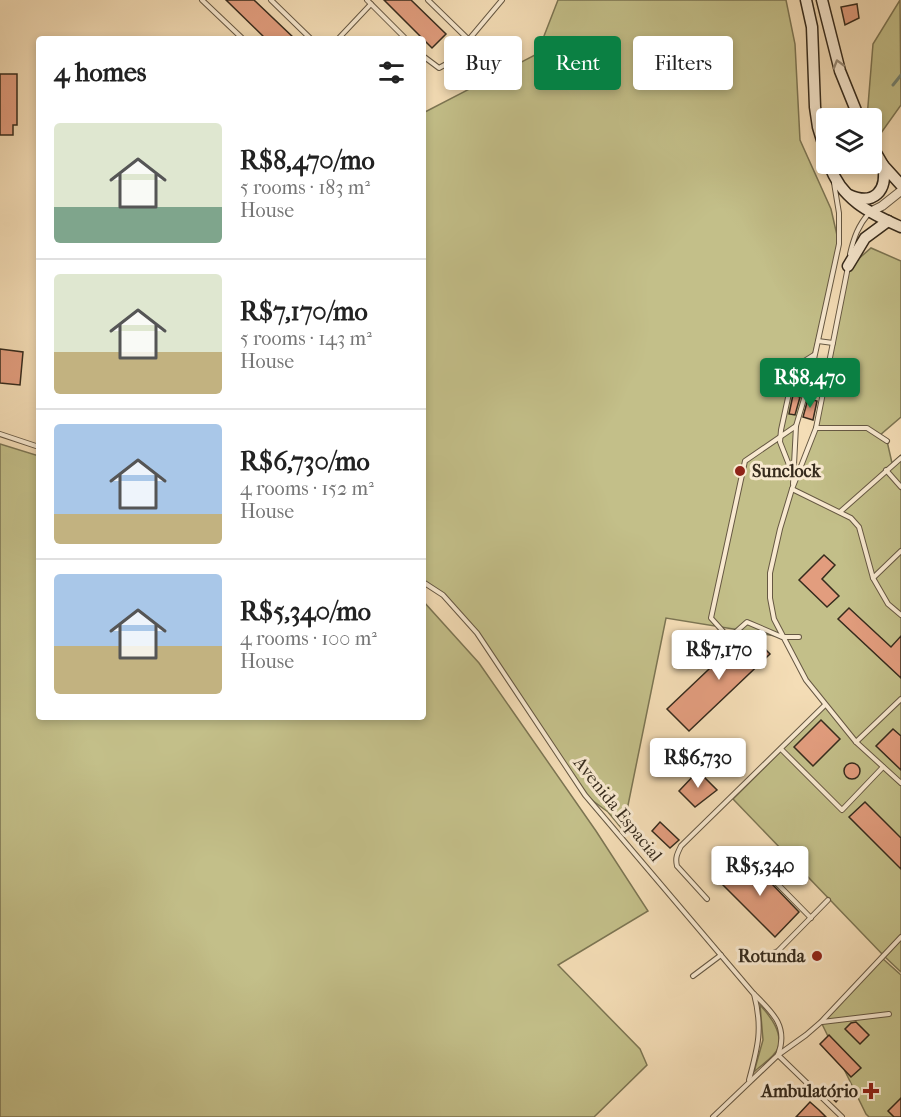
<!DOCTYPE html>
<html lang="en">
<head>
<meta charset="utf-8">
<style>
  :root { --surface:#fff; --page:#f6f6f6; --text:#222; --muted:#767676; --line:#e0e0e0; --accent:#0b8043 }
  body { margin:0; font-family:"IM FELL French Canon",serif; background:var(--page); color:var(--text); height:100vh; display:flex; flex-direction:column; font-size:22px; white-space:nowrap }
  * { box-sizing:border-box; margin:0 }
  p { font-size:20px; color:var(--muted) }
  .icon { flex:none; width:33px; height:33px; fill:none; stroke:currentColor; stroke-width:2; stroke-linecap:round; stroke-linejoin:round }
  .map { position:relative; flex:1; overflow:hidden }
  .drawer { position:absolute; left:36px; top:36px; width:390px; height:684px; display:flex; flex-direction:column; background:var(--surface); border-radius:6px; box-shadow:0 3px 9px #0003 }
  .drawer>* { flex:none }
  .guide { position:absolute; left:444px; top:36px; width:366px; height:54px; display:flex; gap:12px }
  .controls { position:absolute; left:816px; top:108px; display:grid; gap:12px }
  .controls a { display:grid; place-items:center; width:66px; height:66px; border-radius:6px; background:var(--surface); box-shadow:0 3px 9px #0003; font-size:30px }
  .price { position:absolute; translate:-50% -51px; padding:0 14px; border-radius:6px; background:#fff; color:#222; font-size:20px; line-height:39px; filter:drop-shadow(0 2px 3px #0008) }
  .price::after { content:''; position:absolute; left:50%; top:36px; width:18px; height:14px; margin-left:-9px; background:inherit; clip-path:polygon(0 0,100% 0,50% 100%) }
  .price.active { background:var(--accent); color:#fff }
  ul { padding:0; list-style:none }
  li { display:flex; align-items:center; gap:18px; height:150px; padding:0 18px }
  li+li { border-top:2px solid var(--line) }
  li span { display:grid; place-items:center; flex:none; width:168px; height:120px; border-radius:6px; color:#555 }
  li>.icon { margin-inline-start:auto }
  span .icon { width:72px; height:72px; fill:#fffc; stroke-width:1 }
  li b { font-size:26px }
  h2 { display:flex; justify-content:space-between; align-items:center; height:72px; padding:0 18px; font-size:26px }
  .tag { padding:0 21px; border-radius:6px; background:var(--surface); box-shadow:0 3px 9px #0003; font-size:21px; line-height:54px }
  .tag.active { background:var(--accent); color:#fff }
  .map>svg:first-child { display:block }
</style>
</head>
<body>
<div class="map">
<svg width="901" height="1117" viewBox="0 0 901 1117">
  <rect width="100%" height="100%" fill="#f4ddb6"/>
  <filter id="stains"><feTurbulence type="fractalNoise" baseFrequency=".00333" numOctaves="4"/><feColorMatrix values="0 0 0 0 .2 0 0 0 0 .09 0 0 0 0 .02 0 0 0 .5 -.17"/></filter>
  <radialGradient id="worn" r=".72"><stop offset=".6" stop-color="#630" stop-opacity="0"/><stop offset="1" stop-color="#630" stop-opacity=".3"/></radialGradient>
  <g fill="#c3bf89" stroke="#7c7553" stroke-width="1.5">
    <path d="M558,0h228l9,44 5,96 31,69 8,35 -43,182 -3,61 23,-59 33,-161 22,-19 30,13v156l-22,19 8,5 5,22 9,-8v94l-11,11 11,-9v232l-46,-41 46,44v150l-18,19 -150,-156 92,-92 -19,-27 -24,-43 -116,-19 -43,212 -15,-18 -23,-17 -108,-162 -34,-38 -20,-13v-469l114,-59z"/>
    <path d="M900,0l1,105 -20,28 -9,-10v-5h-5l6,-74z"/>
    <path d="M0,444l39,12v261h384v-116l56,62 117,168 52,80 -90,54 82,84 7,16 -53,52h-594z"/>
    <path d="M901,940v32l-16,-15z"/>
    <path d="M882,958l19,17v142h-32l-3,-3 -45,-92z"/>
    <path d="M760,1005c10,11 23,27 18,43 -3,9 -17,17 -24,24l9,-32z"/>
  </g>
  <g fill="none" stroke-linecap="round" stroke-linejoin="round">
    <path stroke="#738272" stroke-width="3" d="M893,85l8,-10"/>
  </g>
  <g fill="#e29d7e" stroke="#362b1d" stroke-width="1.5">
    <path d="M226,0h28l41,39h-29z"/>
    <path d="M384,0h27l35,34 -14,14z"/>
    <path d="M857,4l2,14 -14,7 -4,-18z"/>
    <path d="M0,74h17v51h-4v10h-13z"/>
    <path d="M0,349l23,3 -3,33 -20,-2z"/>
    <path d="M793,395l7,2 -5,18 -6,-1z"/>
    <path d="M808,399l9,2 -4,19 -10,-3z"/>
    <path d="M824,555l11,10 -13,14 17,17 -12,11 -28,-27z"/>
    <path d="M849,608l42,39 10,-11v42l-63,-59z"/>
    <path d="M748,632l22,22 -81,77 -22,-22z"/>
    <path d="M821,720l19,19 -27,27 -19,-19z"/>
    <path d="M893,729l8,7v34l-25,-24z"/>
    <circle cx="660" cy="758" r="9"/>
    <circle cx="852" cy="771" r="8"/>
    <path d="M698,771l19,19 -22,17 -16,-16z"/>
    <path d="M865,802l36,36v31l-52,-52z"/>
    <path d="M660,822l19,18 -9,8 -18,-17z"/>
    <path d="M745,856l54,56 -24,25 -55,-55z"/>
    <path d="M856,1022l13,13 -9,9 -15,-15 6,-6z"/>
    <path d="M829,1035l32,33 -10,9 -31,-33z"/>
    <path d="M833,1086l9,9 -6,7 -9,-9z"/>
    <path d="M901,1098v19h-7l-6,-6z"/>
    <path d="M810,1102l9,8 7,7h-30z"/>
  </g>
  <g fill="none" stroke-linecap="round" stroke-linejoin="round">
    <g stroke="#665843" stroke-width="6">
      <g id="service">
        <path d="M202,0l41,39"/>
        <path d="M271,0l40,39"/>
        <path d="M367,0l39,39"/>
        <path d="M428,0l42,41"/>
        <path d="M338,39l33,-35"/>
        <path d="M423,56l16,12 11,-6 52,-62"/>
        <path d="M850,254c4,-17 8,-28 19,-41"/>
        <path d="M848,267l-32,161 -24,61 -12,40 -10,44v25l4,21 32,61 50,62 45,41"/>
        <path d="M818,341l15,2"/>
        <path d="M809,382l15,3"/>
        <path d="M796,426l-51,35 -34,157 18,20 18,-16 35,15h17"/>
        <path d="M816,428h51l20,13"/>
        <path d="M0,434l39,13"/>
        <path d="M886,470l15,17"/>
        <path d="M793,475l-13,-33 1,-12 12,-55 5,-10 16,-10"/>
        <path d="M793,484l3,-58 13,-44 30,-138v-31l-5,-30"/>
        <path d="M792,489l59,29 8,9 14,51 15,26 13,11"/>
        <path d="M840,512l61,-54"/>
        <path d="M873,578l28,-27"/>
        <path d="M423,582l20,13 34,38 108,162 168,198c19,19 36,33 25,62"/>
        <path d="M856,742l45,-43"/>
        <path d="M781,749l61,61 41,-43"/>
        <path d="M749,855l62,63"/>
        <path d="M707,899l-30,-33c-2,-8 0,-12 4,-20l144,-141"/>
        <path d="M771,954l7,-3 50,-51"/>
        <path d="M693,976l28,-21"/>
        <path d="M822,1022l67,-8"/>
        <path d="M778,1055l64,62"/>
        <path d="M749,1080c9,-33 14,-52 5,-86"/>
        <path d="M713,1117l65,-62 28,-20 15,-13 80,-85"/>
      </g>
    </g>
    <g stroke="#665843" stroke-width="10">
      <path id="minor" d="M870,212l12,-6 19,-15"/>
    </g>
    <g stroke="#362b1d" stroke-width="13">
      <g id="secondary">
        <path d="M806,0l6,27 3,80 3,20 8,26"/>
        <path d="M822,0l18,71 19,47"/>
        <path d="M872,146l11,19 18,20"/>
        <path d="M829,164c12,35 40,49 72,63"/>
        <path d="M849,195c25,11 39,-4 34,-30"/>
        <path d="M848,266l17,-28 23,-17"/>
      </g>
    </g>
    <use href="#service" stroke="#f8e9d0" stroke-width="4"/>
    <use href="#minor" stroke="#f8e9d0" stroke-width="8"/>
    <use href="#secondary" stroke="#f8e9d0" stroke-width="10"/>
  </g>
  <defs><path id="oneway-chevron" d="M-2-3.5L2.5 0L-2 3.5" fill="none" stroke-width="1.6" stroke-linecap="round" stroke-linejoin="round" transform="scale(1.5)"/></defs>
  <use stroke="#978a76" href="#oneway-chevron" transform="translate(838 64) rotate(-106)"/>
  <g fill="#8f2418" stroke="#f8e9d0" stroke-width="2">
    <circle cx="740" cy="471" r="6"/>
    <circle cx="817" cy="956" r="6"/>
    <path d="M868 1082h6v6h6v6h-6v6h-6v-6h-6v-6h6z"/>
  </g>
  <g text-anchor="middle" stroke-width="6" stroke-linejoin="round" paint-order="stroke">
    <g font-size="18" font-weight="bold" fill="#362b1d" stroke="#f8e9d0" text-anchor="end">
      <text x="752" y="477" text-anchor="start">Sunclock</text>
      <text x="805" y="962">Rotunda</text>
      <text x="858" y="1097">Ambulatório</text>
    </g>
    <g font-size="18" fill="#362b1d" stroke="#f8e9d0">
      <text transform="translate(618 809) rotate(51)" y="6">Avenida Espacial</text>
    </g>
  </g>
  <rect width="100%" height="100%" filter="url(#stains)"/>
  <rect width="100%" height="100%" fill="url(#worn)"/>
</svg>
<div class="controls">
<a><svg class="icon" aria-label="layers" viewBox="0 0 24 24"><path d="M12 4l9 5-9 5-9-5zM3 14l9 5 9-5"/></svg></a>
</div>
<b class="price active" style="left:810px;top:409px">R$8,470</b>
<b class="price" style="left:719px;top:681px">R$7,170</b>
<b class="price" style="left:698px;top:789px">R$6,730</b>
<b class="price" style="left:760px;top:897px">R$5,340</b>
<div class="guide">
<a class="tag">Buy</a>
<a class="tag active">Rent</a>
<a class="tag">Filters</a>
</div>
<section class="drawer">
<h2>4 homes<svg class="icon" aria-label="filters" viewBox="0 0 24 24"><path d="M4 7h16M4 17h16"/><circle cx="9" cy="7" r="2"/><circle cx="15" cy="17" r="2"/></svg></h2>
<ul>
<li><span style="background:linear-gradient(#dfe7d0 70%,#7fa58c 0)"><svg class="icon" aria-label="home" viewBox="0 0 24 24"><path d="M3 11l9-7 9 7M6 9v11h12V9"/></svg></span><div><b>R$8,470/mo</b><p>5 rooms · 183 m²</p><p>House</p></div></li>
<li><span style="background:linear-gradient(#dfe7d0 65%,#c2b280 0)"><svg class="icon" aria-label="home" viewBox="0 0 24 24"><path d="M3 11l9-7 9 7M6 9v11h12V9"/></svg></span><div><b>R$7,170/mo</b><p>5 rooms · 143 m²</p><p>House</p></div></li>
<li><span style="background:linear-gradient(#a9c7e8 75%,#c2b280 0)"><svg class="icon" aria-label="home" viewBox="0 0 24 24"><path d="M3 11l9-7 9 7M6 9v11h12V9"/></svg></span><div><b>R$6,730/mo</b><p>4 rooms · 152 m²</p><p>House</p></div></li>
<li><span style="background:linear-gradient(#a9c7e8 60%,#c2b280 0)"><svg class="icon" aria-label="home" viewBox="0 0 24 24"><path d="M3 11l9-7 9 7M6 9v11h12V9"/></svg></span><div><b>R$5,340/mo</b><p>4 rooms · 100 m²</p><p>House</p></div></li>
</ul>
</section>
</div>
</body>
</html>
